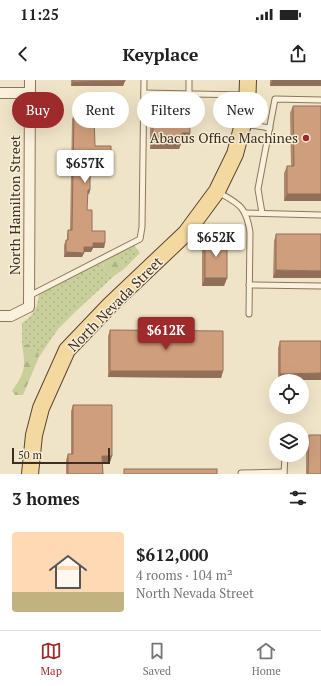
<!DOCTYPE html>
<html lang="en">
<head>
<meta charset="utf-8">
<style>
  :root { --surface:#fff; --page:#f2f2f2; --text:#222; --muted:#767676; --line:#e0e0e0; --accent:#9e2a2b }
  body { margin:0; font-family:"PT Serif",serif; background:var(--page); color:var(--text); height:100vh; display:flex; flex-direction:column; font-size:15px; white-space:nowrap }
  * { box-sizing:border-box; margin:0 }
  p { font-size:13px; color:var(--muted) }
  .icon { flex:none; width:22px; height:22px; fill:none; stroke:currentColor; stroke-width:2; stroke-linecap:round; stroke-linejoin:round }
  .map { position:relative; height:394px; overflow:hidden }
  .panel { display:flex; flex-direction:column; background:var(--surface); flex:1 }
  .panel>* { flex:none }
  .banner { position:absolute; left:12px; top:12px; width:297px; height:36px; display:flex; gap:8px }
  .fabs { position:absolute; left:269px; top:294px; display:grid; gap:8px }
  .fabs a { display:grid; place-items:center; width:40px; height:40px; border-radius:50%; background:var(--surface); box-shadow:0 4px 16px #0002; font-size:20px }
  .scale { position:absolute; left:12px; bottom:10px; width:98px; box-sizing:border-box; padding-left:4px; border:2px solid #3d2e20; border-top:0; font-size:11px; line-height:14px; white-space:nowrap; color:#3d2e20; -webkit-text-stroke:3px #f7eed8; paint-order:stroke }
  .price { position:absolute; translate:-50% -34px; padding:0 9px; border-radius:4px; background:#fff; color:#222; font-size:13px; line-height:26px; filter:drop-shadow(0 1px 2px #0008) }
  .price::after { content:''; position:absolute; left:50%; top:24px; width:12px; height:9px; margin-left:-6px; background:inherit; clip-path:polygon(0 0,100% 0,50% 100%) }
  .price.active { background:var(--accent); color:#fff }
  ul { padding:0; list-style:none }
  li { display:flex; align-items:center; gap:12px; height:100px; padding:0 12px }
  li+li { border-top:1px solid var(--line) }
  li span { display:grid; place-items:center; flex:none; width:112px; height:80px; border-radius:4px; color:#555 }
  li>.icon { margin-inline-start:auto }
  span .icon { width:48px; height:48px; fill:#fffc; stroke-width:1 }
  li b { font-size:17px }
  h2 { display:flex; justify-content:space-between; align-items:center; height:48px; padding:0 12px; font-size:17px }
  .pill { padding:0 14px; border-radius:18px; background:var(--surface); box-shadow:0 4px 16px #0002; font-size:14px; line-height:36px }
  .pill.active { background:var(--accent); color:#fff }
  .status { display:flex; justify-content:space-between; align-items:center; height:28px; padding:0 20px; background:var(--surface); direction:ltr }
  .status svg { height:11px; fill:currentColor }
  header { display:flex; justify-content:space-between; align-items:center; height:52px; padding:0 12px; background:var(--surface); font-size:18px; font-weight:700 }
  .tab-bar { display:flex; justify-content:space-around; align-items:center; height:56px; border-top:1px solid var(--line); background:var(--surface); font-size:11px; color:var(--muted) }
  .tab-bar a { display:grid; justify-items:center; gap:2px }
  .tab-bar .active { color:var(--accent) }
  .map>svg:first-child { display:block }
</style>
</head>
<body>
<div class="status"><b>11:25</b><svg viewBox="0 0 49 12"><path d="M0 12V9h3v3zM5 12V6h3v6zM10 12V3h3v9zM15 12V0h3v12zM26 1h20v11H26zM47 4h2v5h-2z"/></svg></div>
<header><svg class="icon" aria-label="back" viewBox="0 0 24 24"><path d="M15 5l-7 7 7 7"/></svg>Keyplace<svg class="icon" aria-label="share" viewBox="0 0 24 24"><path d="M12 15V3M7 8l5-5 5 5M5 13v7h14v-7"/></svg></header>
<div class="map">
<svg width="321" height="394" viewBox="0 0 321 394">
  <defs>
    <pattern id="grass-dots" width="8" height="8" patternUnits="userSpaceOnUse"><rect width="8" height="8" fill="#c9cf9b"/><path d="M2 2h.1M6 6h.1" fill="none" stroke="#aeb285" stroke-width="1.8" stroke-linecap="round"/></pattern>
    <pattern id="forest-firs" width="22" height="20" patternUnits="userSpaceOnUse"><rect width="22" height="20" fill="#c9cf9b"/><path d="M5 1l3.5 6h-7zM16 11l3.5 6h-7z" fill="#aeb285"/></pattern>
  </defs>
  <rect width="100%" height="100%" fill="#f0e4c8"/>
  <g fill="url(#grass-dots)">
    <path d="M134,165l6,8 -16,16 -3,-9 -7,-4z"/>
    <path d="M103,182l2,11 9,3 -39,36 -17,17 -19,28 -2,-7 -8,-6 -7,1v-22c12,-8 16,-16 17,-30z"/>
  </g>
  <g fill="url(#forest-firs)">
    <path d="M114,176l7,4 3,9 -10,7 -9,-3 -2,-11z"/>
    <path d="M29,264l8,6 2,7 -16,38h-8l-3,-4c13,-19 14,-23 10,-46z"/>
  </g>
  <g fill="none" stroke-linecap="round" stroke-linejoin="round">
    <g stroke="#8d765c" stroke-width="7">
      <g id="service">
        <path d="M144,13l101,2"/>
        <path d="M189,14v-14"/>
        <path d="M244,44l26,4"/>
        <path d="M218,112c21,12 28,14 32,40l-1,82"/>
        <path d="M245,133l76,2"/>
        <path d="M262,133l-4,-24 17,-90 46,1"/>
        <path d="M249,205l72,1"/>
        <path d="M29,216l111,-57 2,-12 2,-147"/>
        <path d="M241,393l43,-1"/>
        <path d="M284,394l1,-19"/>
      </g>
    </g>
    <g stroke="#8d765c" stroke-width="12">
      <g id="minor">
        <path d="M0,13h30"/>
        <path d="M0,236h11l18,-9 1,-227"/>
      </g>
    </g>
    <g stroke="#5b4430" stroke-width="18">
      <path id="primary" d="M30,394l4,-39 7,-27 26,-58 43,-45 76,-72 31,-42 18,-37 12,-45 1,-29"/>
    </g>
    <use href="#service" stroke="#faf1dc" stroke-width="5"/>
    <use href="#minor" stroke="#faf1dc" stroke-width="10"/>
    <use href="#primary" stroke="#f3d9a0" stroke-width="16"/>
  </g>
  <g fill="#b2896c">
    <path d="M71,0h54v1l-2,5h-52z"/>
    <rect x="270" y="0" width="51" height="6"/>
    <path d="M178,23l12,30 -3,8h-5l-3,8h-29v-27l3,-8h23v-4z"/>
    <path d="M293,26l28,95h-37v-28l3,-7h4l-1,-53z"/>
    <path d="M74,35l35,51h-4l-1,4h-14v20l-1,4h-2v16l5,21 13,12 -1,5h-11l-2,4h-7l-2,5h-18v-12l2,-5h1v-5l1,-5h2l2,-111z"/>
    <path d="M276,154h45l-48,44 1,-37z"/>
    <path d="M205,158l22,40 -3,8h-22v-40z"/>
    <path d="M110,250l113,41 -2,7 -113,-1v-41z"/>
    <path d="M280,261h41l-43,39v-32z"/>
    <path d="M73,325l39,51 -2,6h-8l1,12h-37v-14l2,-6h3v-43z"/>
    <path d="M309,355l12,39h-15v-32z"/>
  </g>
  <g fill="#916f58">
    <path d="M272,0h49v6h-51z"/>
    <path d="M125,1l-2,5h-52l2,-4z"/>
    <path d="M182,53h8l-3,8h-8z"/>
    <path d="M153,61h29l-3,8h-29z"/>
    <path d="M105,82h6l-2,4h-4l-1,4h-15l1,-4z"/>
    <path d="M88,110h2l-1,4h-3z"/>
    <path d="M287,114h34v7h-37z"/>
    <path d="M93,163h12l-1,5h-11l-2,4h-9l2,-5z"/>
    <path d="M66,172l18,1 -2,4h-18z"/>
    <path d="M276,190l45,1v7h-48z"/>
    <path d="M205,198h22l-3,8h-22z"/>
    <path d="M110,291h113l-2,7 -113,-1z"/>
    <path d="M321,293v7h-43l2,-6z"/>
    <path d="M102,376h10l-2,6h-10z"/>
  </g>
  <g fill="#cf9f7d" stroke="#916f58">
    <path d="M73,0h52v1l-52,1z"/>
    <path d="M178,23h12v30h-8v8h-29v-27h25z"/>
    <path d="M293,26h28v88h-34v-28h7z"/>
    <path d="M74,35h20l1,31h16v16h-6v4h-15v24h-2l-1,20h5v21h13v12h-12v4h-9v6l-18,-1v-12h2v-10h4z"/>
    <path d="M276,154h45v37l-45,-1z"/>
    <rect x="205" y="158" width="22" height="40"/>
    <path d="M110,250l113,1v40h-113z"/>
    <path d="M280,261h41v32l-41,1z"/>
    <path d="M73,325h39v51h-10l1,18h-35v-20h5z"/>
    <path d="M309,355h12v39h-13z"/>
    <rect x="124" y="389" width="93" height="5"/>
  </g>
  <circle fill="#9e2a2b" stroke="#f7eed8" stroke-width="1.5" cx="306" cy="58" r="4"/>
  <g text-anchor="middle" stroke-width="3" stroke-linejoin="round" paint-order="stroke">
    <g font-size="14" fill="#3d2e20" stroke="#f7eed8" text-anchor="end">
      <text x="298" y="63">Abacus Office Machines</text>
    </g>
    <g font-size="14" fill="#3d2e20" stroke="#f7eed8">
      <text transform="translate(15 125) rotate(-90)" y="5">North Hamilton Street</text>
      <text transform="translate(115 224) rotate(-45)" y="5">North Nevada Street</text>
    </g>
  </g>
</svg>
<div class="fabs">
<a><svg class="icon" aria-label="locate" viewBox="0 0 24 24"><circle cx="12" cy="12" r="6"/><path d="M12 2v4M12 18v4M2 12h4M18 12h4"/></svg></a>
<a><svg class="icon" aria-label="layers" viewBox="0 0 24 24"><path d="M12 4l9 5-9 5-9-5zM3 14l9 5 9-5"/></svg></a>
</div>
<div class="scale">50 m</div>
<b class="price" style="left:85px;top:104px">$657K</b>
<b class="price" style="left:216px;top:178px">$652K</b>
<b class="price active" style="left:166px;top:271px">$612K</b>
<div class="banner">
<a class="pill active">Buy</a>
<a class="pill">Rent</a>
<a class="pill">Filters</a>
<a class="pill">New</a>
</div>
</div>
<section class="panel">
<h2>3 homes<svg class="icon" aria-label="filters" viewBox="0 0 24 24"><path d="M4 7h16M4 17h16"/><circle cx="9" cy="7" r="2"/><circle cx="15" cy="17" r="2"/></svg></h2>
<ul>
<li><span style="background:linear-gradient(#ffd9b3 75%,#c2b280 0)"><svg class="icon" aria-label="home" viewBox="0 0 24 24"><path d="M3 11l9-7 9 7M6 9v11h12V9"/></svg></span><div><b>$612,000</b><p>4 rooms · 104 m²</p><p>North Nevada Street</p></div></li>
</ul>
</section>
<nav class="tab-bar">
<a class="active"><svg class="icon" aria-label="map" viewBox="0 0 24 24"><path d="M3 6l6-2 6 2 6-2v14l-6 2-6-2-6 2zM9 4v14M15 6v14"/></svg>Map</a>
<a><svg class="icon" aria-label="saved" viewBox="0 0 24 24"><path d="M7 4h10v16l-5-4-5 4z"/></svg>Saved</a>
<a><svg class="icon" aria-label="home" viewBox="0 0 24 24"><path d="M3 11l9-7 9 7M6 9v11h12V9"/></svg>Home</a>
</nav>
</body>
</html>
